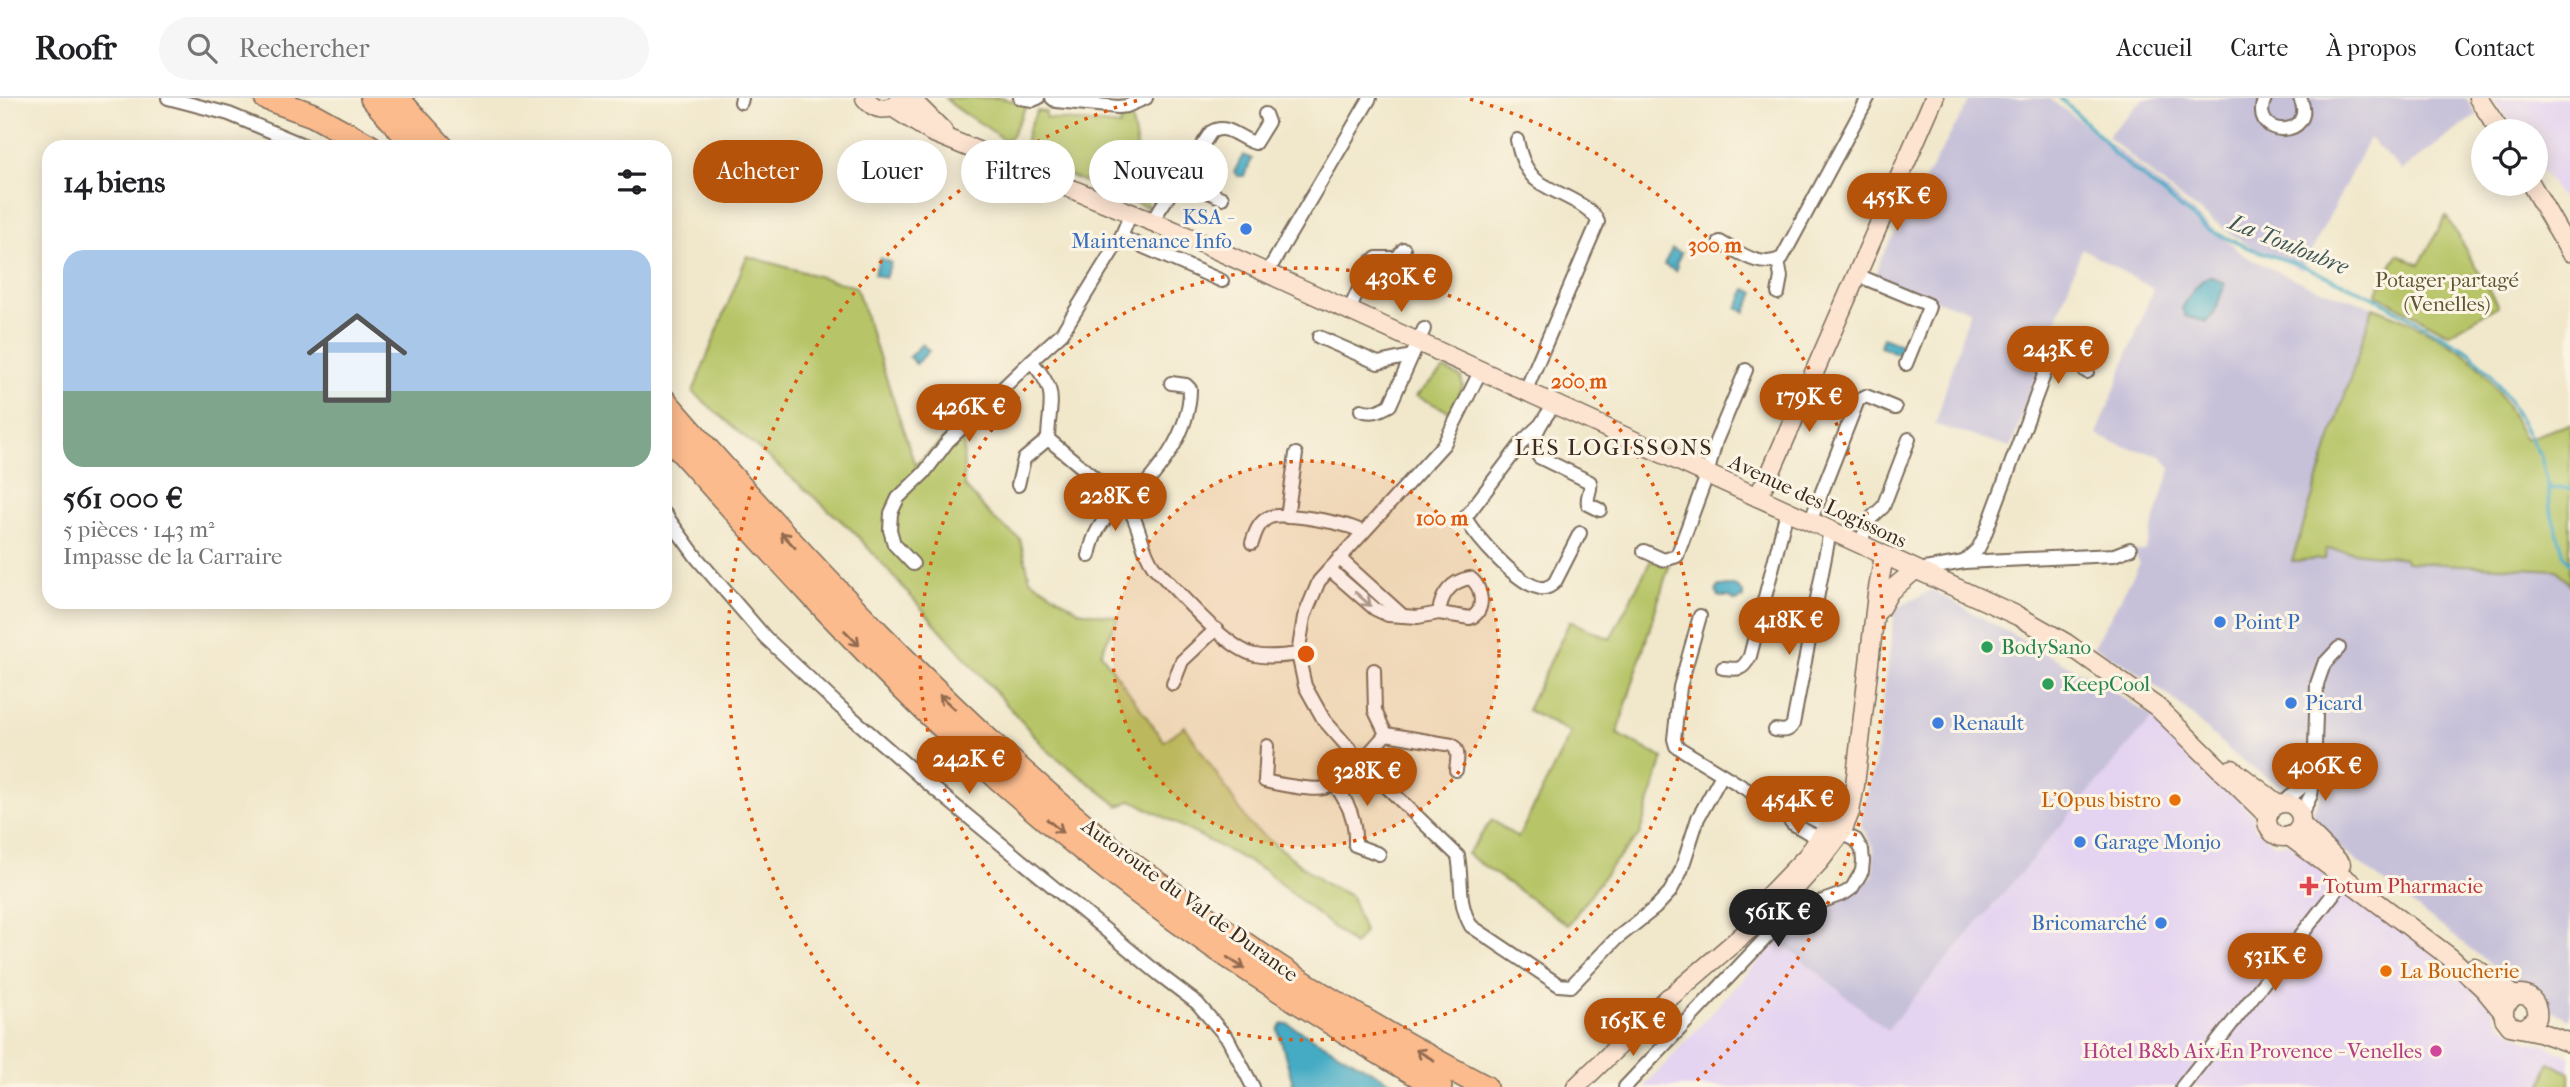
<!DOCTYPE html>
<html lang="fr">
<head>
<meta charset="utf-8">
<style>
  :root { --surface:#fff; --page:#f6f6f6; --text:#202124; --muted:#757577; --line:#e0e0e0; --accent:#b45309 }
  body { margin:0; font-family:"IM FELL French Canon",serif; background:var(--page); color:var(--text); height:100vh; display:flex; flex-direction:column; font-size:26px; white-space:nowrap }
  * { box-sizing:border-box; margin:0 }
  p { font-size:23px; color:var(--muted) }
  .icon { flex:none; width:38px; height:38px; fill:none; stroke:currentColor; stroke-width:2; stroke-linecap:round; stroke-linejoin:round }
  .map { position:relative; flex:1; overflow:hidden }
  .panel { position:absolute; left:42px; top:42px; width:630px; height:469px; display:flex; flex-direction:column; background:var(--surface); border-radius:21px; box-shadow:0 4px 18px #0003 }
  .panel>* { flex:none }
  .banner { position:absolute; left:693px; top:42px; width:665px; height:63px; display:flex; gap:14px }
  .tools { position:absolute; left:2471px; top:21px; display:grid; gap:14px }
  .tools a { display:grid; place-items:center; width:77px; height:77px; border-radius:50%; background:var(--surface); box-shadow:0 4px 18px #0003; font-size:35px }
  .price { position:absolute; translate:-50% -60px; padding:0 16px; border-radius:24px; background:var(--accent); color:#fff; font-size:23px; line-height:46px; filter:drop-shadow(0 2px 4px #0008) }
  .price::after { content:''; position:absolute; left:50%; top:42px; width:21px; height:16px; margin-left:-10px; background:inherit; clip-path:polygon(0 0,100% 0,50% 100%) }
  .price.selected { background:#222; color:#fff }
  ul { padding:0; list-style:none }
  li { display:grid; align-content:center; gap:14px; height:371px; padding:0 21px }
  li span { display:grid; place-items:center; height:217px; border-radius:21px; color:#555 }
  li>.icon { margin-inline-start:auto }
  span .icon { width:126px; height:126px; fill:#fffc; stroke-width:1 }
  li b { font-size:30px }
  h2 { display:flex; justify-content:space-between; align-items:center; height:84px; padding:0 21px; font-size:30px }
  .pill { padding:0 24px; border-radius:32px; background:var(--surface); box-shadow:0 4px 18px #0003; font-size:24px; line-height:63px }
  .pill.selected { background:var(--accent); color:#fff }
  header { display:flex; align-items:center; gap:42px; box-sizing:border-box; height:98px; padding:0 35px; background:var(--surface); border-bottom:2px solid var(--line) }
  header strong { font-size:33px }
  nav { display:flex; gap:38px; margin-inline-start:auto; font-size:24px }
  .search { width:490px; height:63px; background:var(--page); display:flex; align-items:center; gap:18px; box-sizing:border-box; padding:0 24px; border-radius:38px; color:var(--muted); font-size:26px }
  .map>svg:first-child { display:block }
</style>
</head>
<body>
<header>
<strong>Roofr</strong>
<div class="search"><svg class="icon" aria-label="search" viewBox="0 0 24 24"><circle cx="10" cy="10" r="6"/><path d="M15 15l6 6"/></svg>Rechercher</div>
<nav><a>Accueil</a><a>Carte</a><a>À propos</a><a>Contact</a></nav>
</header>
<div class="map">
<svg width="2570" height="989" viewBox="0 0 2570 989">
  <rect width="100%" height="100%" fill="#fcf5e5"/>
  <filter id="ink" filterUnits="userSpaceOnUse"><feTurbulence type="fractalNoise" baseFrequency=".0143" numOctaves="2"/><feDisplacementMap in="SourceGraphic" scale="14" xChannelSelector="R" yChannelSelector="G"/><feConvolveMatrix kernelMatrix="1 2 1 2 8 2 1 2 1" color-interpolation-filters="sRGB"/></filter>
  <filter id="wash" filterUnits="userSpaceOnUse"><feTurbulence type="fractalNoise" baseFrequency=".00686" numOctaves="4" result="noise"/><feDisplacementMap in="SourceGraphic" scale="28" xChannelSelector="R" yChannelSelector="G"/><feGaussianBlur stdDeviation="1.57" result="paint"/><feColorMatrix in="noise" values="0 0 0 0 0 0 0 0 0 0 0 0 0 0 0 0 0 1.4 0 .05"/><feComposite in="paint" operator="in"/></filter>
  <g filter="url(#wash)">
    <rect width="100%" height="100%" fill="#f1e8cc"/>
    <g fill="#e4d3f1">
      <path d="M2492,0h78v113l-34,-49v-31h-21z"/>
      <path d="M2153,619l59,55 41,43 1,12 21,18 14,-2 195,151 13,27 32,21 18,3 23,12v30h-926l134,-147 109,90z"/>
    </g>
    <g fill="#c6c0d9">
      <path d="M1971,0h77l58,42 139,116 62,29 66,22 -81,254 32,-2 2,-10 79,9 1,4 151,8 3,6 10,9v434l-17,-8 -38,-28 -194,-149 -8,-23 9,-18 -26,-14 -12,10 -51,-35 -55,-51 -43,-33 -41,-24 46,-83 -7,-12h12l26,-83 -9,-12 -46,-12 -19,-9 56,-146 -71,-41 -71,199 -76,-22 35,-115 -97,-28 7,-22z"/>
      <path d="M2144,0h322l11,17 -75,55 -33,-32 -67,132 -56,-26 -70,-49 -69,-59z"/>
      <path d="M1932,492l164,91 57,36 -266,313 -109,-90 95,-63 1,-28 -13,-24 1,-17 13,-44 20,-155z"/>
    </g>
    <g fill="#b7c567" stroke="#797842" stroke-width="2">
      <path d="M945,0h56l26,6 -16,33 -8,3c-17,-17 -41,-24 -58,-42z"/>
      <path d="M1037,13l9,1v6l74,8 1,-10 10,-1 17,93 -85,-35 -31,-16c-13,-14 -2,-31 5,-46z"/>
      <path d="M2446,118l52,90 -49,28 -73,-40 22,-40 21,11z"/>
      <path d="M747,158l109,31 59,178 48,-43 1,64 31,34 25,19 10,40 49,32 39,6 -17,36 63,88 21,-15 65,99 74,58 27,13 13,36 -10,13 -90,-75 -132,-70 -13,6 -72,-56 -193,-218 -161,-140z"/>
      <path d="M2373,209c29,10 84,36 105,58 20,21 32,49 47,74l45,-15v161l-13,-15 -151,-8 -1,-4 -79,-9 -1,10 -33,2z"/>
      <path d="M1444,271l17,8 2,9 -13,26 -34,-16z"/>
      <path d="M1652,460l17,8 -52,168 46,24 -24,78 -27,29 -44,60 -101,-71 25,-34 26,18 53,-105 -44,-23 43,-89 40,18z"/>
      <path d="M2550,964l20,11v14h-29z"/>
    </g>
    <g fill="#44abc4" stroke="#406a71" stroke-width="2">
      <path d="M1243,57l9,4 -8,17h-6l-4,-4z"/>
      <path d="M1672,151l9,4 -5,11 2,2 -2,5 -12,-6z"/>
      <path d="M880,160l11,5 -6,15 -11,-4z"/>
      <path d="M2210,178l15,8 -11,30 -8,8 -21,-6 -3,-8c7,-10 16,-28 28,-32z"/>
      <path d="M1746,191l9,4 -10,19 -8,-4z"/>
      <path d="M1883,239l19,8 -4,9 -18,-8z"/>
      <path d="M922,246l7,7 -13,13 -7,-7z"/>
      <path d="M1719,488h17l7,7v5l-7,3 -7,-4h-10l-3,-6z"/>
      <path d="M1281,926h7l112,63h-106l-16,-57z"/>
    </g>
    <g fill="none" stroke-linecap="round" stroke-linejoin="round">
      <g stroke="#44abc4" stroke-width="3.5">
        <path d="M2060,0l43,41 11,15 93,75 39,18 57,19 71,31 95,54 22,23 17,25 33,58 8,31 1,21 14,46 6,8"/>
        <path d="M2549,390l21,1"/>
      </g>
    </g>
  </g>
  <g filter="url(#ink)">
    <g fill="none" stroke-linecap="round" stroke-linejoin="round">
      <g stroke="#7b6c5b" stroke-width="16">
        <g id="street">
          <path d="M168,0l61,16 79,33"/>
          <path d="M1020,0l13,2 5,-2"/>
          <path d="M1052,0l4,3 62,6 9,-1 19,-8"/>
          <path d="M2265,0c-18,42 54,41 35,0"/>
          <path d="M741,4l1,-4"/>
          <path d="M1517,42c3,14 7,28 18,39 16,14 56,24 63,43l-73,170"/>
          <path d="M1180,82l42,18"/>
          <path d="M1131,115l-10,24 -59,96 -31,28c29,33 18,39 17,78l79,66c14,20 13,43 27,62 22,22 72,82 101,88 14,3 29,1 43,-1"/>
          <path d="M1152,123l59,-89c16,-10 28,7 44,11l13,-21 -3,-8"/>
          <path d="M1121,139l101,44"/>
          <path d="M1720,144c19,10 41,28 62,16l86,-160"/>
          <path d="M1778,163l3,16 -3,16"/>
          <path d="M1267,175l103,-175"/>
          <path d="M1857,177l70,29 2,3 -23,57"/>
          <path d="M1349,213l22,-49 6,-4h20l7,-9"/>
          <path d="M1319,239l59,26 33,-7"/>
          <path d="M1480,274l-36,72 -125,137 -15,36 -6,37 7,32 19,34 37,42 97,94c5,27 -1,45 13,70l88,59 12,1 45,-47 39,-31 15,-16 11,-21 17,-53 24,-43"/>
          <path d="M1554,307c-11,15 -27,34 -15,52l51,25c2,9 -4,13 -2,22l12,6"/>
          <path d="M1361,312c12,4 18,1 29,-5l34,-76"/>
          <path d="M1539,328l-15,14 -59,78c13,21 51,65 75,70 6,1 11,-2 15,-6l25,-49"/>
          <path d="M1018,387l6,-26 24,-20"/>
          <path d="M1127,407c30,-32 63,-70 63,-116l-4,-4 -15,-2"/>
          <path d="M665,416l32,44 68,79 75,70 85,74 235,194 37,28 31,36 25,48"/>
          <path d="M1287,419l9,-63"/>
          <path d="M1810,424l48,-122 8,-4 29,12"/>
          <path d="M1252,445c3,-10 7,-22 18,-26 14,-5 79,6 92,15"/>
          <path d="M1860,447l9,-25 14,-13 26,-68"/>
          <path d="M1644,453l20,9 13,-4 30,-81 9,-34 30,-71"/>
          <path d="M1089,458c5,-27 15,-36 32,-56"/>
          <path d="M1339,460l64,58"/>
          <path d="M1964,464l14,-13 6,-12 64,-173c10,-11 29,-1 39,8"/>
          <path d="M913,466l-19,-20 -4,-14 1,-17 7,-15 26,-25 24,-32 83,-80"/>
          <path d="M1329,471l46,40 13,6 30,2 21,-4 31,5c16,-6 13,-31 0,-40 -19,3 -29,17 -31,35"/>
          <path d="M1919,472l45,-8 150,-7 16,-6"/>
          <path d="M1700,518l-20,71 -6,52 2,7 106,65 10,12 34,20"/>
          <path d="M1723,570c16,2 20,2 27,-12l37,-145"/>
          <path d="M1374,572l1,41 11,23"/>
          <path d="M1173,586l9,-23 34,-32"/>
          <path d="M1775,632c8,1 14,2 18,-6l37,-193"/>
          <path d="M1267,648l-2,35c11,3 49,10 59,7 25,-9 45,-35 62,-54l66,11c8,6 5,16 4,25"/>
          <path d="M1334,685c15,22 22,35 21,62l24,9"/>
          <path d="M2283,705l30,-25"/>
          <path d="M2301,717l10,-20 3,-18 3,-93 7,-20 15,-16"/>
          <path d="M1625,989l155,-164 21,-14 44,-16 7,-5 10,-17 1,-10 -1,-11 -6,-10 -57,-28 -17,-1"/>
          <path d="M2182,989l163,-208"/>
        </g>
      </g>
      <g stroke="#7b6c5b" stroke-width="21">
        <g id="secondary">
          <path d="M865,0c10,13 23,14 35,3"/>
          <path d="M910,0l33,33"/>
          <path d="M2478,0l22,33"/>
          <path d="M892,9l39,25 244,99 843,385 48,27 91,64 111,109"/>
          <path d="M2531,86l39,68"/>
          <path d="M1757,399l12,-21 165,-378"/>
          <path d="M1879,512l11,-19 25,-21"/>
          <path d="M2232,671l46,35"/>
          <circle cx="2284" cy="722" r="17"/>
          <path d="M2301,726l40,40"/>
          <path d="M2289,738l162,122 33,31 19,23"/>
          <path d="M1755,812l52,-54 38,-53"/>
          <path d="M2474,869l40,29"/>
          <path d="M1661,907l125,-107 33,-36 23,-30 8,-20 5,-27 22,-191 7,-38"/>
          <path d="M2525,930l12,-10c2,-16 -8,-26 -23,-22l-10,11v11l6,8 29,6 31,11"/>
          <path d="M1576,989l93,-90"/>
        </g>
      </g>
      <g stroke="#7b6c5b" stroke-width="26">
        <g id="highway">
          <path d="M266,0l47,17 58,32"/>
          <path d="M372,0l44,49"/>
          <path d="M397,0l45,49"/>
          <path d="M665,303c142,163 287,317 455,454 21,17 44,32 66,48 95,69 195,130 299,184"/>
          <path d="M665,335c97,109 195,218 302,317 105,97 220,183 341,258 43,27 87,56 132,79"/>
        </g>
      </g>
      <use href="#street" stroke="#fff" stroke-width="12"/>
      <use href="#secondary" stroke="#fde4d1" stroke-width="18"/>
      <use href="#highway" stroke="#fbbb8d" stroke-width="23"/>
    </g>
    <defs><path id="oneway-shaft" d="M-6 0H5M1.5-3L5.5 0L1.5 3" fill="none" stroke-width="1.6" stroke-linecap="round" stroke-linejoin="round" transform="scale(1.75)"/></defs>
    <g stroke="#916b50">
      <use href="#oneway-shaft" transform="translate(788 442) rotate(-133)"/>
      <use href="#oneway-shaft" transform="translate(852 540) rotate(45)"/>
      <use href="#oneway-shaft" transform="translate(947 604) rotate(-137)"/>
      <use href="#oneway-shaft" transform="translate(1055 728) rotate(39)"/>
      <use href="#oneway-shaft" transform="translate(1236 865) rotate(33)"/>
      <use href="#oneway-shaft" transform="translate(1425 957) rotate(-150)"/>
    </g>
    <use stroke="#a79f9a" href="#oneway-shaft" transform="translate(1363 501) rotate(41)"/>
  </g>
  <circle cx="1306" cy="556" r="193" fill="#df570d" fill-opacity=".12"/>
  <g fill="none" stroke="#df570d" stroke-width="3.5" stroke-dasharray="3.5 7">
    <circle cx="1306" cy="556" r="193"/>
    <circle cx="1306" cy="556" r="386"/>
    <path d="M919 986A579 579 0 0 1 1142 1M1470 1A579 579 0 0 1 1693 986"/>
  </g>
  <g fill="#3f7fe0" stroke="#fcf5e5" stroke-width="2.5">
    <circle cx="1246" cy="131" r="7"/>
    <circle cx="2220" cy="524" r="7"/>
    <circle cx="2291" cy="605" r="7"/>
    <circle cx="1938" cy="625" r="7"/>
    <circle cx="2080" cy="744" r="7"/>
    <circle cx="2161" cy="825" r="7"/>
  </g>
  <g fill="#2e9e5b" stroke="#fcf5e5" stroke-width="2.5">
    <circle cx="1987" cy="549" r="7"/>
    <circle cx="2048" cy="586" r="7"/>
  </g>
  <g fill="#e8710a" stroke="#fcf5e5" stroke-width="2.5">
    <circle cx="2175" cy="702" r="7"/>
    <circle cx="2386" cy="873" r="7"/>
  </g>
  <path fill="#e0444e" stroke="#fcf5e5" stroke-width="2.5" d="M2305.5 777.5h7v7h7v7h-7v7h-7v-7h-7v-7h7z"/>
  <circle fill="#d1479c" stroke="#fcf5e5" stroke-width="2.5" cx="2436" cy="953" r="7"/>
  <g text-anchor="middle" stroke-width="6" stroke-linejoin="round" paint-order="stroke">
    <g font-size="21" fill="#366cbe" stroke="#fcf5e5" text-anchor="start">
      <text x="1232" y="126" text-anchor="end">KSA -<tspan x="1232" dy="24">Maintenance Info</tspan></text>
      <text x="2234" y="531">Point P</text>
      <text x="2305" y="612">Picard</text>
      <text x="1952" y="632">Renault</text>
      <text x="2094" y="751">Garage Monjo</text>
      <text x="2147" y="832" text-anchor="end">Bricomarché</text>
    </g>
    <g font-size="21" fill="#605834" stroke="#fcf5e5">
      <text x="2447" y="189">Potager partagé<tspan x="2447" dy="24">(Venelles)</tspan></text>
    </g>
    <g font-size="21" fill="#3b2a1e" stroke="#fcf5e5">
      <text transform="translate(1818 403) rotate(25)" y="7">Avenue des Logissons</text>
      <text transform="translate(1190 802) rotate(36)" y="7">Autoroute du Val de Durance</text>
    </g>
    <g font-size="21" fill="#27864d" stroke="#fcf5e5" text-anchor="start">
      <text x="2001" y="556">BodySano</text>
      <text x="2062" y="593">KeepCool</text>
    </g>
    <g font-size="21" fill="#c56008" stroke="#fcf5e5" text-anchor="end">
      <text x="2161" y="709">L'Opus bistro</text>
      <text x="2400" y="880" text-anchor="start">La Boucherie</text>
    </g>
    <g font-size="21" fill="#be3a42" stroke="#fcf5e5" text-anchor="start">
      <text x="2323" y="795">Totum Pharmacie</text>
    </g>
    <g font-size="21" fill="#b23c85" stroke="#fcf5e5" text-anchor="end">
      <text x="2422" y="960">Hôtel B&amp;b Aix En Provence - Venelles</text>
    </g>
    <g font-size="23" font-style="italic" fill="#3e5758" stroke="#fcf5e5">
      <text transform="translate(2289 146) rotate(22)" y="8">La Touloubre</text>
    </g>
    <g font-size="23" letter-spacing="2" fill="#3b2a1e" stroke="#fcf5e5">
      <text x="1614" y="357">LES LOGISSONS</text>
    </g>
  </g>
  <circle cx="1306" cy="556" r="10" fill="#df570d" stroke="#fcf5e5" stroke-width="3.5"/>
  <g font-size="21" text-anchor="middle" font-weight="bold" fill="#df570d" stroke="#fcf5e5" stroke-width="6" stroke-linejoin="round" paint-order="stroke">
    <text x="1715" y="154">300 m</text>
    <text x="1579" y="290">200 m</text>
    <text x="1442" y="427">100 m</text>
  </g>
</svg>
<div class="tools">
<a><svg class="icon" aria-label="locate" viewBox="0 0 24 24"><circle cx="12" cy="12" r="6"/><path d="M12 2v4M12 18v4M2 12h4M18 12h4"/></svg></a>
</div>
<b class="price" style="left:1897px;top:135px">455K €</b>
<b class="price" style="left:1401px;top:216px">430K €</b>
<b class="price" style="left:2058px;top:288px">243K €</b>
<b class="price" style="left:1809px;top:336px">179K €</b>
<b class="price" style="left:969px;top:346px">426K €</b>
<b class="price" style="left:1115px;top:435px">228K €</b>
<b class="price" style="left:1789px;top:559px">418K €</b>
<b class="price" style="left:969px;top:698px">242K €</b>
<b class="price" style="left:2325px;top:705px">406K €</b>
<b class="price" style="left:1367px;top:710px">328K €</b>
<b class="price" style="left:1798px;top:738px">454K €</b>
<b class="price selected" style="left:1778px;top:851px">561K €</b>
<b class="price" style="left:2275px;top:895px">531K €</b>
<b class="price" style="left:1633px;top:960px">165K €</b>
<div class="banner">
<a class="pill selected">Acheter</a>
<a class="pill">Louer</a>
<a class="pill">Filtres</a>
<a class="pill">Nouveau</a>
</div>
<section class="panel">
<h2>14 biens<svg class="icon" aria-label="filters" viewBox="0 0 24 24"><path d="M4 7h16M4 17h16"/><circle cx="9" cy="7" r="2"/><circle cx="15" cy="17" r="2"/></svg></h2>
<ul>
<li><span style="background:linear-gradient(#a9c7e8 65%,#7fa58c 0)"><svg class="icon" aria-label="home" viewBox="0 0 24 24"><path d="M3 11l9-7 9 7M6 9v11h12V9"/></svg></span><div><b>561 000 €</b><p>5 pièces · 143 m²</p><p>Impasse de la Carraire</p></div></li>
</ul>
</section>
</div>
</body>
</html>
